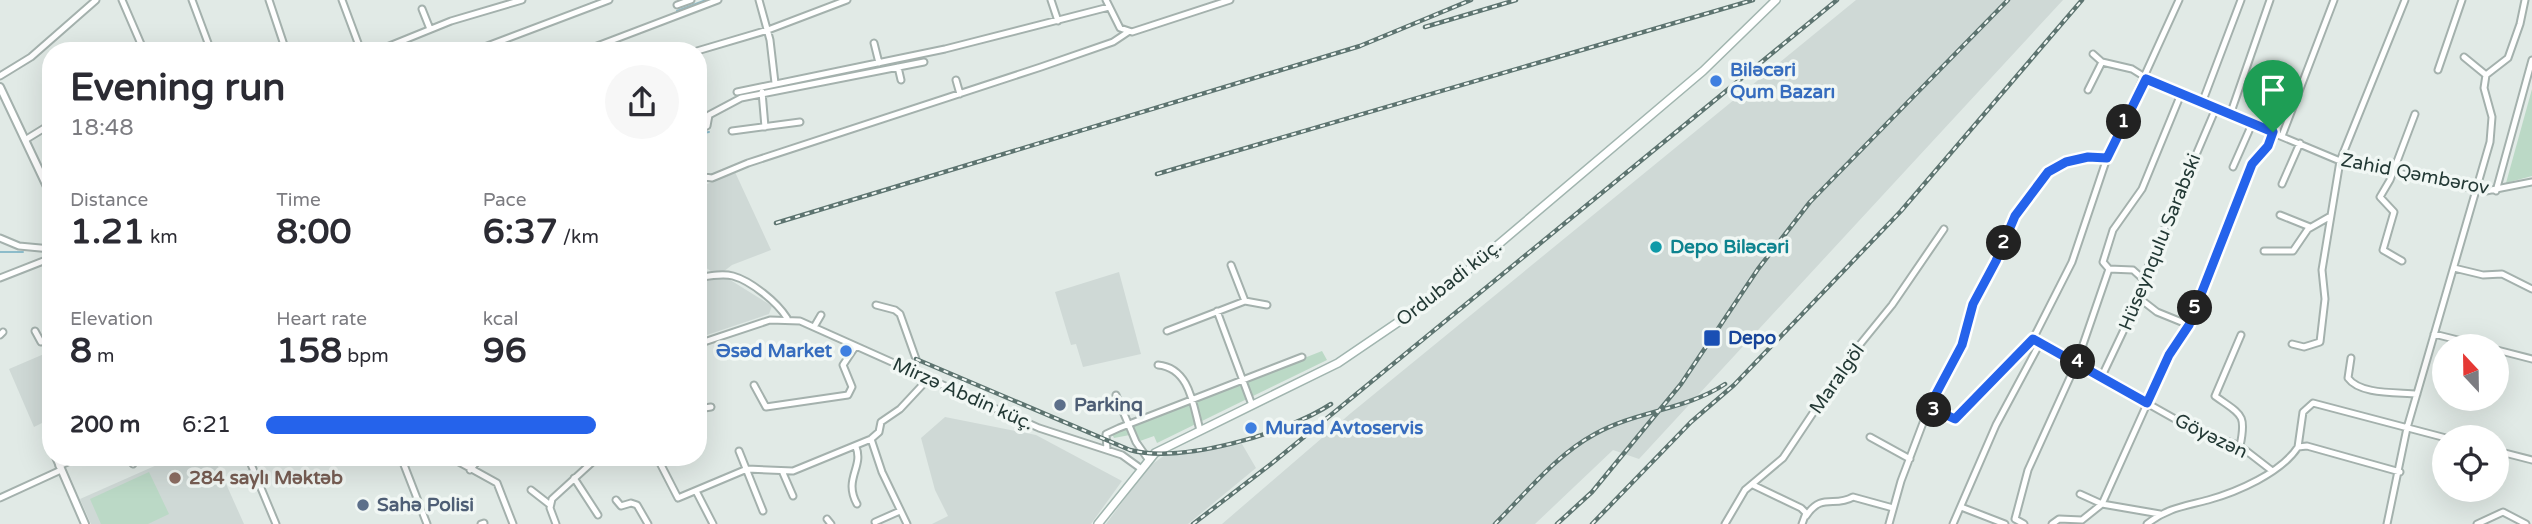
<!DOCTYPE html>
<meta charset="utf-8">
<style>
:root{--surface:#fff;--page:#f7f7f7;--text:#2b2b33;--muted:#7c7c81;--accent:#2563eb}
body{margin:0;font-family:"Varela Round",sans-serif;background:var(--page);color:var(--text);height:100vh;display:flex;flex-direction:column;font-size:26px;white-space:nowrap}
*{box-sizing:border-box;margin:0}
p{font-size:23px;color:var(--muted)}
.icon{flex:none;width:38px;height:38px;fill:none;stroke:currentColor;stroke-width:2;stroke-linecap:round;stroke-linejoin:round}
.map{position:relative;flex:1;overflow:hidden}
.panel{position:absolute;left:42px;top:42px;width:665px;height:424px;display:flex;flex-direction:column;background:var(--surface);border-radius:28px;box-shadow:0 7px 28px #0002}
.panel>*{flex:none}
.needle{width:46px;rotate:338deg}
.tools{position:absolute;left:2432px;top:334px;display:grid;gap:14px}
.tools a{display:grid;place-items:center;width:77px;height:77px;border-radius:50%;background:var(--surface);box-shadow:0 7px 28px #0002;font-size:35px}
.pin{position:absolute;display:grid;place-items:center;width:60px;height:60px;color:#fff;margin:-72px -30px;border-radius:50% 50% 50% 0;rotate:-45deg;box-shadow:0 0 7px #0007}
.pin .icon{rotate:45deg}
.km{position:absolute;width:35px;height:35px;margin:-18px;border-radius:50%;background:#222;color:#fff;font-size:19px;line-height:35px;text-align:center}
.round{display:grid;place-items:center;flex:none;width:74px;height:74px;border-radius:37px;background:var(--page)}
.summary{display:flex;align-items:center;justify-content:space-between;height:119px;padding:0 28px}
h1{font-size:38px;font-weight:800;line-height:52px}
.metrics{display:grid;grid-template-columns:repeat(3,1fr);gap:10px;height:119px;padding:7px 28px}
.metrics div{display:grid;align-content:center}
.metrics b{font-size:35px;font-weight:800}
.metrics small{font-size:19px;font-weight:400}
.metrics p{font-size:19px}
ul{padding:0 28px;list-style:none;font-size:23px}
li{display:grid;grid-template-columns:112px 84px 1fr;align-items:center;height:52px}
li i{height:18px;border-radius:9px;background:var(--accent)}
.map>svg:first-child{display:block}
</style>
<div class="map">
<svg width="2532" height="524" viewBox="0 0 2532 524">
<rect width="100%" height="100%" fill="#e1eae6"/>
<path fill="#cfd9d6" d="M1856,0h207l-424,459 -26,-9 -78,74h-313l129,-111z
M735,172l36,78 -39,15 -9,7h-11l-14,-10v-74z
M1119,272l22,82 -58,13 -7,-23 -5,1 -16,-53z
M727,278l45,28 -3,8 -71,24v-56z
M51,351v71l-3,-2 -14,7 -25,-58z
M945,417l91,18 86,46 -31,43h-159l16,-8 -13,-26 -14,-52z
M1242,444l14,24 -68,56h-82l42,-57 20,-14z
M175,457h39l30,67h-153l-11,-25z"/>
<path fill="#bbd9c6" d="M2532,89v87l-26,7z
M1322,351l5,9 -170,83 -3,-7 -14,5 -5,-7 -21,4 -2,-4z
M149,472l20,42 -21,10h-47l-11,-25z"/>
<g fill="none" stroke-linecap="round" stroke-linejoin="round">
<path stroke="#8dbcca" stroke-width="2" d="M585,6l15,-6
M677,11l29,-11
M698,105l7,-2
M698,134l11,-2
M0,252h23"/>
<g stroke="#a4b1ad" stroke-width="9">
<path id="minor" d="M122,0l22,51
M192,0l19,51
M269,0l17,51
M342,0l19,51
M759,0l11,40 5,43
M1051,0l7,21
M1106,0l14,28 12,4 98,-32
M677,5l14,-5
M422,9l8,20
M874,43l5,20
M377,51l74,-30 71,-21
M474,51l135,-51
M584,51l134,-51
M697,51l71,-21 79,-30
M2093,54l9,8 30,7 24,15 184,77 146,30 46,-9
M2464,57l22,18
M898,67l3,13
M2438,70l24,-70
M0,76l31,-19 65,-57
M956,80l4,14
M2088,90l14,-28
M737,92l208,-43 164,-42
M762,92l3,35
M2202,103l39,-103
M2230,115l40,-115
M698,130l9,-4 2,-11 32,-17 183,-36
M732,131l68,-9
M2282,136l52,-136
M25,140l26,-16
M698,167l6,10 8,1 36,-15 293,-96 72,-25 15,-10
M2233,167l19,-43
M2282,184l18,-41
M2496,191l36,-131
M2280,215l30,12
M0,238l19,8 32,3
M2264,251h29l15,-22 21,-12
M2402,261l-19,-11 11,-38 -14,-15 10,-17 25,-66
M1231,265l14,36
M2454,268l29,7 19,-1 30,15
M2109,269l-6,-7 10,-32 29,-41 39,-95
M2109,269l24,1 10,9
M0,278l51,-20
M698,278c11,-2 24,-5 35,-2 18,5 44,26 54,42
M2139,298l18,14 32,13
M876,305l19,5 5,4 16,45 -1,14
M1217,311l35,94
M814,327l7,-12
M35,331l6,11 10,-4
M1167,331l78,-30 22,4
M2434,334l48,12
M0,335l3,-3
M2033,339l158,89 49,18 31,24
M698,344l72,-24 30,1 239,107 83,27 18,13
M2292,344l12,3 16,-5 5,-43 -3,-29 18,-109 65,-161
M2497,350l35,9
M2351,358l-3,20c12,17 50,14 69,16
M1158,365c32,3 35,40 42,65
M2102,376l37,-78 4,-19 73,-171
M754,385l12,22 82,-12 4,-8 -9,-22 12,-18
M1116,395l20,47 12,17
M1929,407l26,12 78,-80 39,-77 35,-104 72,-158
M698,409l13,-2
M1870,437l40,22
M871,439l11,33 25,52
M2240,446c7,-33 1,-31 -25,-50l26,-61
M856,447c8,20 -13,32 1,57
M2298,447l5,-35 10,-9 133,35
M1107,450l-1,-16 13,-6 183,-71
M739,451l24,60
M2497,451l35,9
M129,457l4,7
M248,457l28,67
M401,457l26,67
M450,457l47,26 16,41
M642,457l20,6 21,-6
M660,463l18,35 69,-29 46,2 78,-32 8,-7 2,-10 19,-13 28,-30
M59,466l20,-9
M470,470l11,-13
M783,473l10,23
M574,478l24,37
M1753,485l48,23 5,5 -4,11
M531,490l18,14
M696,491l17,33
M2080,494l22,10 58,10
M0,498l61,-28
M616,500l5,6 10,-3 6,2 11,19
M1961,507l44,17
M1806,516c16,-24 28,-8 47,-19l40,11
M827,519l4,5
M875,522l25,-11
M481,524l3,-1
M556,524l-6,-16 2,-9 46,-42
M1725,524l20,-34 38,-32 70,-105 39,-48 52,-76
M1889,524l12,-43 28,-74 33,-62 11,-41 23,-43 19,-45 33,-44 18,-10 22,-5 19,1
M1953,524l43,-99 44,-82
M2024,524l-9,-5 13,-49 49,-108 32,-93
M2052,524l7,-5 23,1 20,-16 67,-149 20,-30 63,-161 16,-18 5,-14
M2147,524c20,-16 38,-18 61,-24 29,-8 73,-27 90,-53l9,-1 93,26
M2387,524l20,-96 83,-286 2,-25 -8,-29 2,-13 22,-17 12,-34 5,-24
M2477,524l26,-12 23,12"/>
</g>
<g stroke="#a4b1ad" stroke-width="10">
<path id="tertiary" d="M0,87l51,108
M56,457l29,67"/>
</g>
<g stroke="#a1b5af" stroke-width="10">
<path id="secondary" d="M1098,524l57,-71 183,-90 103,-70 262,-222 73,-71"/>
</g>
<use href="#minor" stroke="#fff" stroke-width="5"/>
<use href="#tertiary" stroke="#fff" stroke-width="6"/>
<use href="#secondary" stroke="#fff" stroke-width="7"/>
<g stroke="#5d7470" stroke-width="4.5">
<path id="rail" d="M1425,27l91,-27
M1157,174l596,-174
M776,223l584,-177 111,-46
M916,359l214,91c52,14 157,-17 201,-46
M1193,524l78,-60 566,-464
M1495,524c31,-31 61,-69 100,-90 41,-23 91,-24 130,-50
M1557,524l35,-32 89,-108 77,-115 52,-67 198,-202
M1592,524l99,-102 43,-37 167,-174 181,-211"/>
</g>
<use href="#rail" stroke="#f1f7f4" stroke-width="2" stroke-dasharray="5" stroke-linecap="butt"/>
</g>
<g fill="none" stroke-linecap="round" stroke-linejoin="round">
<g stroke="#fff" stroke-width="14">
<path id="route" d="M2146,79l127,53 -5,14 -16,18 -63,161 -20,30 -22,48 -114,-64 -78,80 -26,-12 33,-62 11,-41 23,-43 19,-45 33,-44 18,-10 22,-5 19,1z"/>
</g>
<use href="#route" stroke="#2563eb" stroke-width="9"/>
</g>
<g fill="#3f7fe0" stroke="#f1f7f4" stroke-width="2.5">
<circle cx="1716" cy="81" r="7"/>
<circle cx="846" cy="351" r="7"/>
<circle cx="1251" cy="428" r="7"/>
</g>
<circle fill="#0f9aa8" stroke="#f1f7f4" stroke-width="2.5" cx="1656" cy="247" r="7"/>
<rect fill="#1a4fb4" stroke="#f1f7f4" stroke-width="2.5" x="1703" y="329" width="18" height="18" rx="3.5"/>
<g fill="#5c6f8a" stroke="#f1f7f4" stroke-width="2.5">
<circle cx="1060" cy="405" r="7"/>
<circle cx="363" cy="505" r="7"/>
</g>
<circle fill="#8d6e63" stroke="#f1f7f4" stroke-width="2.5" cx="175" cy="478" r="7"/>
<g text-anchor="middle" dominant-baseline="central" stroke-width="7" stroke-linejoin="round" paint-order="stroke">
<g font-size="19" font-weight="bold" fill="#366cbe" stroke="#f1f7f4" text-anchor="start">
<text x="1730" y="70">Biləcəri<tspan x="1730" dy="22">Qum Bazarı</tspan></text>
<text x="832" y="351" text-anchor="end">Əsəd Market</text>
<text x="1265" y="428">Murad Avtoservis</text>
</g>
<g font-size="19" fill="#233935" stroke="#f1f7f4">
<text transform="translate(2415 174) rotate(11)">Zahid Qəmbərov</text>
<text transform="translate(2160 242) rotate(-68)">Hüseynqulu Sarabski</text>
<text transform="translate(1449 283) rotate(-38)">Ordubadi küç.</text>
<text transform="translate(1837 379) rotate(-55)">Maralgöl</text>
<text transform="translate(963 394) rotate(24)">Mirzə Abdin küç.</text>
<text transform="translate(2211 436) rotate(26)">Göyəzən</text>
</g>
<g font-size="19" font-weight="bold" fill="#0d838f" stroke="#f1f7f4" text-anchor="start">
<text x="1670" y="247">Depo Biləcəri</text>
</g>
<g font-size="19" font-weight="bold" fill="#164399" stroke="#f1f7f4" text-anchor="start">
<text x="1728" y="338">Depo</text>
</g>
<g font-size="19" font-weight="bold" fill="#4e5e75" stroke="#f1f7f4" text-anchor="start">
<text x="1074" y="405">Parkinq</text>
<text x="377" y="505">Sahə Polisi</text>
</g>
<g font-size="19" font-weight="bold" fill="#785e54" stroke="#f1f7f4" text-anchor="start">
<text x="189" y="478">284 saylı Məktəb</text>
</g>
</g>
</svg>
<div class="tools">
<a><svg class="needle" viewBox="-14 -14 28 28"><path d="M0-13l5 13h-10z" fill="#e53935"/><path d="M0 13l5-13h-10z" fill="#7c7c81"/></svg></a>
<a><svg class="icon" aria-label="locate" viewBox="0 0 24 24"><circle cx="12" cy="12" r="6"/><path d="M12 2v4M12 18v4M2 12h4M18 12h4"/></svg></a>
</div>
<div class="pin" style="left:2273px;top:132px;background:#1e9e55"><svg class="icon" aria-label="arrive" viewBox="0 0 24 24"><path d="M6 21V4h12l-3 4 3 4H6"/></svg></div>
<b class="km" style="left:2124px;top:122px">1</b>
<b class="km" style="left:2004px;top:243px">2</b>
<b class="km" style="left:1934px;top:410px">3</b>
<b class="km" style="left:2078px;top:362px">4</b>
<b class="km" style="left:2195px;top:308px">5</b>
<section class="panel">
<div class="summary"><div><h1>Evening run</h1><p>18:48</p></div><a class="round"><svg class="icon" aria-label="share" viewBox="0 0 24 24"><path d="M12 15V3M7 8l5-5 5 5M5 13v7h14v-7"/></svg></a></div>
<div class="metrics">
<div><p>Distance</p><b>1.21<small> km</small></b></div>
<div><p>Time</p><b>8:00</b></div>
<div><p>Pace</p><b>6:37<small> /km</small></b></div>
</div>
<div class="metrics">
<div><p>Elevation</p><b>8<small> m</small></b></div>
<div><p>Heart rate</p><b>158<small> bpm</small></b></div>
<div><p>kcal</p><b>96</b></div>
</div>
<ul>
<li><b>200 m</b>6:21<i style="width:80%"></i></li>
</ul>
</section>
</div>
